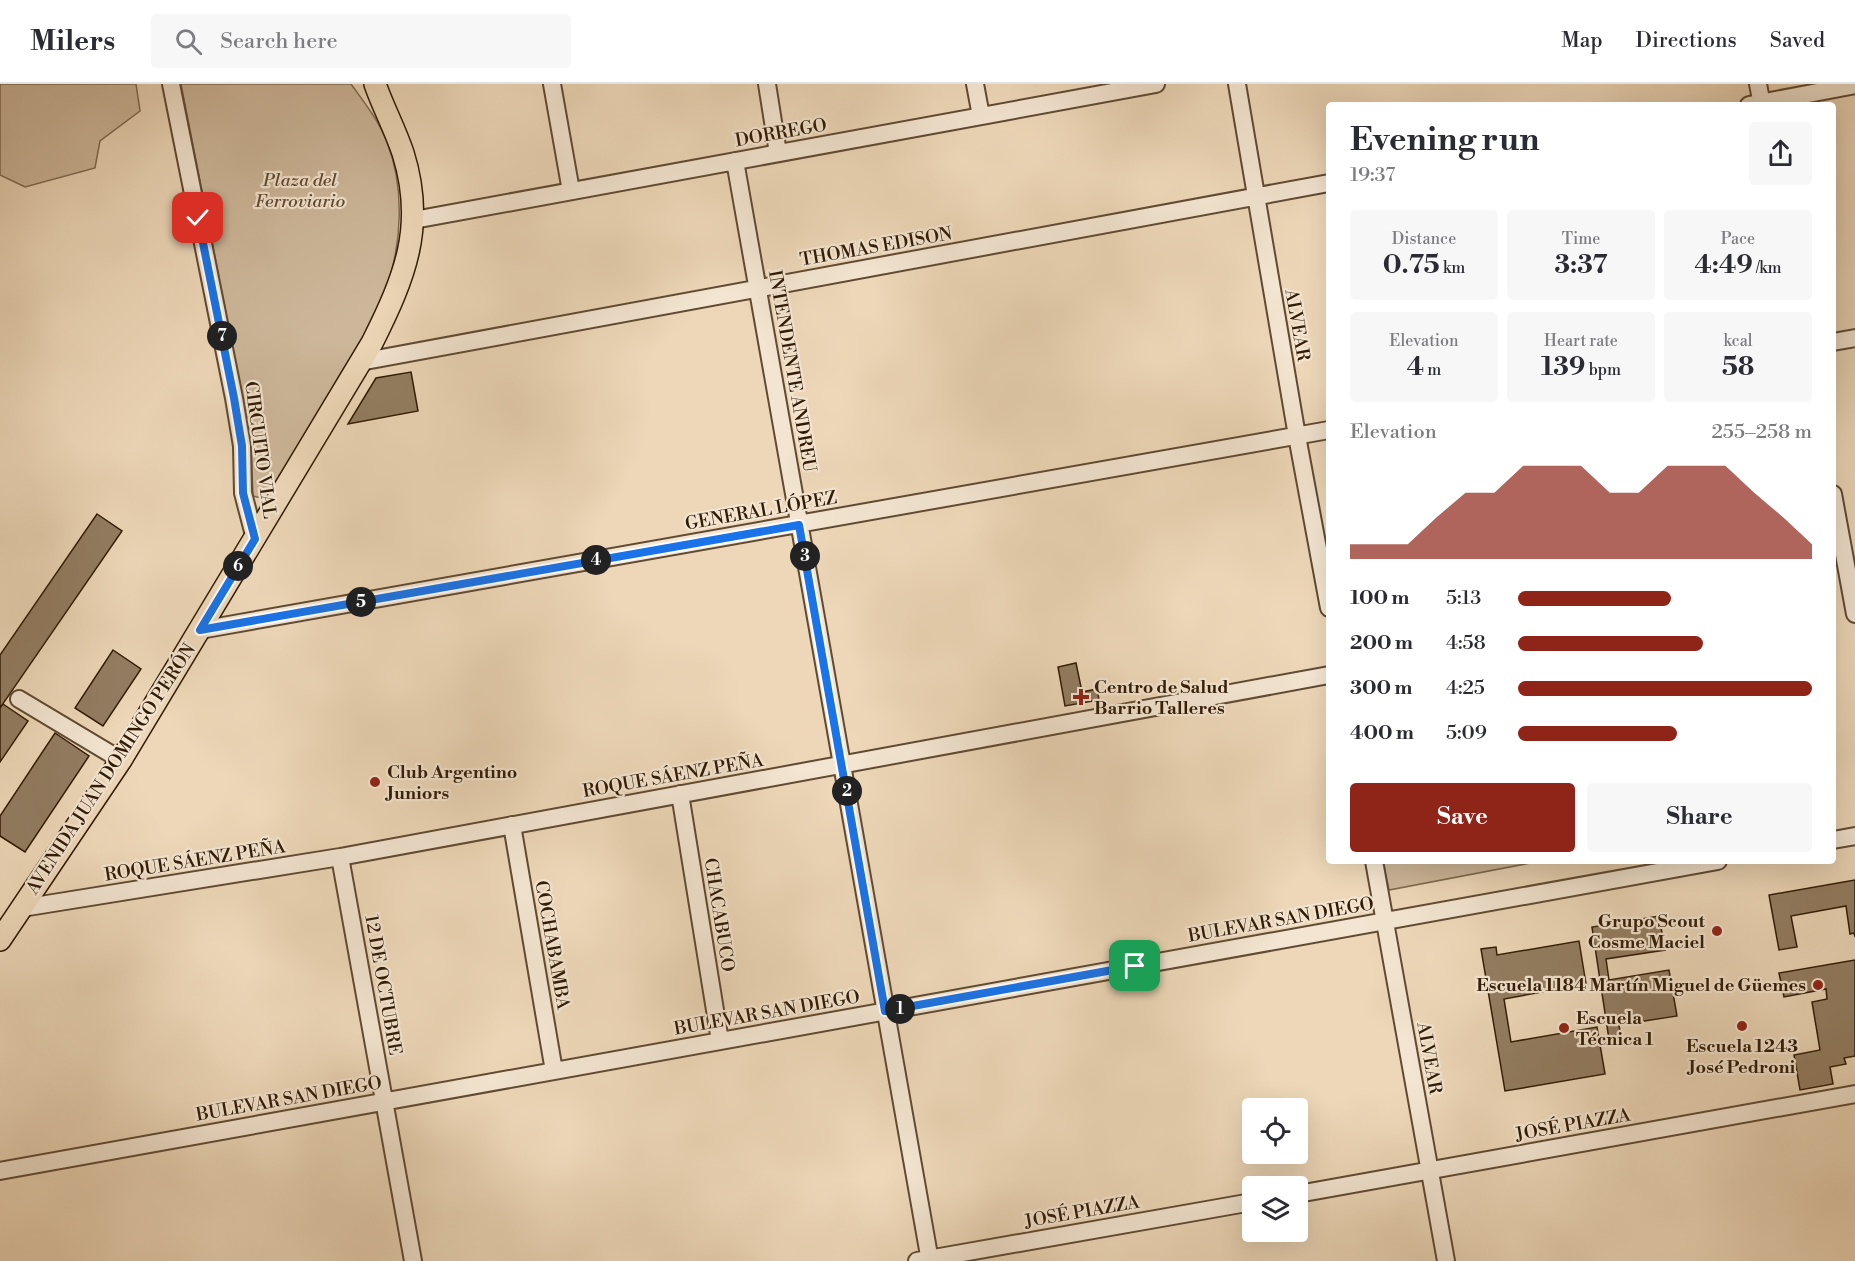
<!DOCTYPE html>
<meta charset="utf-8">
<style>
:root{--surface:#fff;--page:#f7f7f7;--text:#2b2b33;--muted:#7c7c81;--line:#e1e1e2;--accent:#8f2418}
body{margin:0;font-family:"Libre Bodoni",serif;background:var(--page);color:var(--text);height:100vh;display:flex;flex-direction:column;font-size:22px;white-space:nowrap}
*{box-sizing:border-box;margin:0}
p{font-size:20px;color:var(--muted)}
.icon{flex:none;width:33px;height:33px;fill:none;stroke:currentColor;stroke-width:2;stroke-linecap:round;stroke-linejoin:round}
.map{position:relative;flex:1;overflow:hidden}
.drawer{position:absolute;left:1326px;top:18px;width:510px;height:762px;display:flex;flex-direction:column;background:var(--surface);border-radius:6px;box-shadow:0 6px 24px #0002}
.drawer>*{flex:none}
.fabs{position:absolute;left:1242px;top:1014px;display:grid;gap:12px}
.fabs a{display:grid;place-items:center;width:66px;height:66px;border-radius:6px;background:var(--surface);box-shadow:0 6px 24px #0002;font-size:30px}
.pin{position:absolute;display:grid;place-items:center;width:51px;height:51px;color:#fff;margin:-26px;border-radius:12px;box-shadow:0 3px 9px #0006}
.km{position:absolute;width:30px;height:30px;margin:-15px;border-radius:50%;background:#222;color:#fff;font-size:16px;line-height:30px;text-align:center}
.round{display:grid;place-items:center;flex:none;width:63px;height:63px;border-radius:6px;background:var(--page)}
.headline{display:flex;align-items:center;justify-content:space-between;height:102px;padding:0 24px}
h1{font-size:33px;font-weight:800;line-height:45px}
.metrics{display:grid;grid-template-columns:repeat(3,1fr);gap:9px;height:102px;padding:6px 24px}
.metrics div{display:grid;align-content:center;border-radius:6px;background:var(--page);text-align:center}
.metrics b{font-size:26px;font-weight:800}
.metrics small{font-size:16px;font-weight:400}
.metrics p{font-size:16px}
.chart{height:168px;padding:12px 24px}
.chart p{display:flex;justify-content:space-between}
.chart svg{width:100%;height:108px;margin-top:6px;fill:var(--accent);opacity:.7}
.cta{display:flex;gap:12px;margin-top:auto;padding:12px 24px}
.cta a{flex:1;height:69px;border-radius:6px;background:var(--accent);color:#fff;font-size:24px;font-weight:800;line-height:69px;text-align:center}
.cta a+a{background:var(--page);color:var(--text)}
ul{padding:0 24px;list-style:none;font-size:20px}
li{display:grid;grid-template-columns:96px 72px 1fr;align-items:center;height:45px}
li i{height:15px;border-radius:8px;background:var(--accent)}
header{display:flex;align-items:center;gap:36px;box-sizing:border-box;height:84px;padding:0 30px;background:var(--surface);border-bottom:2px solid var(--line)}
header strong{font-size:28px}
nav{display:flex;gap:33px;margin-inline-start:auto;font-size:21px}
.search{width:420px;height:54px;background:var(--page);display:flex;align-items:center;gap:15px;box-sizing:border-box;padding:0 21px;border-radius:6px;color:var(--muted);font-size:22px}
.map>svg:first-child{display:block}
</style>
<header>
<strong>Milers</strong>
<div class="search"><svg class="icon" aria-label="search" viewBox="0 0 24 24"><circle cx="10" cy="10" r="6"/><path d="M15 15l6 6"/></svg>Search here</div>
<nav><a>Map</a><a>Directions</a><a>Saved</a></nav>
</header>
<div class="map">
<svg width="1855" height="1177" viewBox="0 0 1855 1177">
<rect width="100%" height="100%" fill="#edd7b8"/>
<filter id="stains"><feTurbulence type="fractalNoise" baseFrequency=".00333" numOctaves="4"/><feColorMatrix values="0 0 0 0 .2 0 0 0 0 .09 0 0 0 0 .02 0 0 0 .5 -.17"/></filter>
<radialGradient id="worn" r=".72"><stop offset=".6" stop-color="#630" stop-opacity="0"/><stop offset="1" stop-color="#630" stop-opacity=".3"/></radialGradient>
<path fill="#cdb79a" stroke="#7f6950" stroke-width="1.5" d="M0,0h136l4,27 -40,30 -5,27 -70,19 -25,-12z
M181,0h170c13,18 28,37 36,58 18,47 15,101 -1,148 -8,27 -28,56 -43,80 -25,42 -50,84 -75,126l-7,2 -8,-2 -2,-51 -8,-45z
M1383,777h158l-152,29z"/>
<path fill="#937d62" stroke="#311b05" stroke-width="1.5" d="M411,288l7,39 -70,13 28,-46z
M97,430l25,17 -122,177v-53z
M113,566l28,19 -38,57 -28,-18z
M1076,579l6,29 15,-3 2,11 -34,6 -7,-39z
M3,620l25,17 -28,41v-54z
M55,649l34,23 -64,96 -25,-16v-20z
M1855,796v57l-1,-4 -4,1 -4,-28 -55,10 6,31 -18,3 -10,-55z
M1659,832l6,34 -59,9 3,21 60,-10 8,46 -58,9 3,19 -12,2 -18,-119z
M1579,857l7,43 -82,15 7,43 86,-15 8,47 -100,17 -24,-142 15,-2 1,8z
M1855,876v96l-11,2 2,6 -16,3 3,17 -33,6 -6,-35 26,-5 -8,-48 15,-3 -1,-10 -42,8 -5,-24z"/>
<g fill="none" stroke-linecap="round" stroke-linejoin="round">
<g stroke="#604a32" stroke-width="20">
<path id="minor" d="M171,0l63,314 8,48 1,47 12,46
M552,0l19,107
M767,0l11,69
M975,0l6,32
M1237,0l60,352 32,172
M1758,0l4,21
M1749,21l106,-20
M735,77l195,1100
M414,136l742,-136
M1833,258l22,-4
M360,278l969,-179
M1833,410l22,120
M200,546l1129,-200
M19,615l102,61
M680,710l40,247
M512,741l42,246
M1833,756l22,-4
M340,773l73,404
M1374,777l72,400
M22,824l318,-51 989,-182
M0,1087l1718,-310
M1298,1110l557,-100
M917,1177l335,-59"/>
</g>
<g stroke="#311b05" stroke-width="24">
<path id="major" d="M0,856l121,-180 251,-417c33,-66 54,-117 31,-190 -8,-24 -20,-46 -28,-69"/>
</g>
<use href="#minor" stroke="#f3e5d1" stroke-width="16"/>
<use href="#major" stroke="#edd7b8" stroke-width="21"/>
</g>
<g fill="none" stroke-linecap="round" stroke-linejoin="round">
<g stroke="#fff" stroke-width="12">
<path id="route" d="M198,134l36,180 8,48 1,47 12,46 -55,91 599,-105 86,486 250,-45"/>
</g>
<use href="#route" stroke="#1a73e8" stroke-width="8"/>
</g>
<g fill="#8f2418" stroke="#f3e5d1" stroke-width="2">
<path d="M1078 604h6v6h6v6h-6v6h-6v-6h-6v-6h6z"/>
<circle cx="375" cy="698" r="6"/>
<circle cx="1717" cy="847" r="6"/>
<circle cx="1818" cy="901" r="6"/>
<circle cx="1742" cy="942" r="6"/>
<circle cx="1564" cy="944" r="6"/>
</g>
<g text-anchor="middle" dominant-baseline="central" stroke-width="4.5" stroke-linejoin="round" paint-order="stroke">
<g font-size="18" fill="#311b05" stroke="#f3e5d1">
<text transform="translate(781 49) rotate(-10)">DORREGO</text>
<text transform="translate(876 163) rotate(-10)">THOMAS EDISON</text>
<text transform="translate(1297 241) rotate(80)">ALVEAR</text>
<text transform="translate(792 287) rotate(80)">INTENDENTE ANDREU</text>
<text transform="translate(260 366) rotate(82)">CIRCUITO VIAL</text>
<text transform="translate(761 427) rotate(-10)">GENERAL LÓPEZ</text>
<text transform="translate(111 685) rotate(-57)">AVENIDA JUAN DOMINGO PERÓN</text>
<text transform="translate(673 692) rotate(-10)">ROQUE SÁENZ PEÑA</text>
<text transform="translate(195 777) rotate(-9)">ROQUE SÁENZ PEÑA</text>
<text transform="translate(719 831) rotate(81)">CHACABUCO</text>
<text transform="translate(1281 836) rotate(-10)">BULEVAR SAN DIEGO</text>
<text transform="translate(552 861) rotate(80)">COCHABAMBA</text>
<text transform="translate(383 901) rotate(80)">12 DE OCTUBRE</text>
<text transform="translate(767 929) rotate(-10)">BULEVAR SAN DIEGO</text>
<text transform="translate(1429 974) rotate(80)">ALVEAR</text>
<text transform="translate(289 1015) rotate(-10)">BULEVAR SAN DIEGO</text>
<text transform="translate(1573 1041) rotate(-10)">JOSÉ PIAZZA</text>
<text transform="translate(1082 1128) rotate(-10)">JOSÉ PIAZZA</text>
</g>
<g font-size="18" font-style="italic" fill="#604a32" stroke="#f3e5d1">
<text x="300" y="96">Plaza del<tspan x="300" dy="21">Ferroviario</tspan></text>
</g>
<g font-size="18" font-weight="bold" fill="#311b05" stroke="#f3e5d1" text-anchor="start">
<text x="1094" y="603">Centro de Salud<tspan x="1094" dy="21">Barrio Talleres</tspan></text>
<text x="387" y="688">Club Argentino<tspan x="387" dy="21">Juniors</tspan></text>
<text x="1705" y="837" text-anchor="end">Grupo Scout<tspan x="1705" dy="21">Cosme Maciel</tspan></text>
<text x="1806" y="901" text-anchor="end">Escuela 1184 Martín Miguel de Güemes</text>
<text x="1576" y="934">Escuela<tspan x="1576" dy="21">Técnica 1</tspan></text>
<text x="1742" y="962" text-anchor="middle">Escuela 1243<tspan x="1742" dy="21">José Pedroni</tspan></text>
</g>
</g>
<rect width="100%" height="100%" filter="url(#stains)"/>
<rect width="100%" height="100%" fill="url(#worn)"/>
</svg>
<div class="fabs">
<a><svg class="icon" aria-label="locate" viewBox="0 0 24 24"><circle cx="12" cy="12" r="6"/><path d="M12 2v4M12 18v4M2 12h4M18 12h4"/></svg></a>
<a><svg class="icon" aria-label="layers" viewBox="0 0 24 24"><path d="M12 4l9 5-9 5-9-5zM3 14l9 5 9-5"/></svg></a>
</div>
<div class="pin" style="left:1135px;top:882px;background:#1e9e55"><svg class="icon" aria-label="arrive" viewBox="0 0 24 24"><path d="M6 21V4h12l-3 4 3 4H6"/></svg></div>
<div class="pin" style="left:198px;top:134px;background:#d93025"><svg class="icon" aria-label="check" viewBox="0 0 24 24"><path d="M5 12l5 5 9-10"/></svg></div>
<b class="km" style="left:900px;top:925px">1</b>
<b class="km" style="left:847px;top:707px">2</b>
<b class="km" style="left:805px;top:472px">3</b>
<b class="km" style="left:596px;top:476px">4</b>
<b class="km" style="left:361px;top:518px">5</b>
<b class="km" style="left:238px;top:482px">6</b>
<b class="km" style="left:222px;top:252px">7</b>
<section class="drawer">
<div class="headline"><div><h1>Evening run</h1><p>19:37</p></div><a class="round"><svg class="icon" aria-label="share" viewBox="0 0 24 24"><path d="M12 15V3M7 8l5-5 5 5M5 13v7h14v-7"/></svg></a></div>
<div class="metrics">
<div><p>Distance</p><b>0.75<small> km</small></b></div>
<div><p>Time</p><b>3:37</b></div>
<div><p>Pace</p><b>4:49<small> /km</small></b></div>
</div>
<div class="metrics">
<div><p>Elevation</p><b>4<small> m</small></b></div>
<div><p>Heart rate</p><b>139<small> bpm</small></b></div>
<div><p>kcal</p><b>58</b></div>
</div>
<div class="chart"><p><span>Elevation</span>255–258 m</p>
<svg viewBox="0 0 160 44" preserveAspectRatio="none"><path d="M0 44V38L10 38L20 38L30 27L40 17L50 17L60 6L70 6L80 6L90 17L100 17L110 6L120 6L130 6L140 17L150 27L160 38V44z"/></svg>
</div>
<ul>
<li><b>100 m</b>5:13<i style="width:52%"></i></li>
<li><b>200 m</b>4:58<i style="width:63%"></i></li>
<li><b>300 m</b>4:25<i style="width:100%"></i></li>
<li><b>400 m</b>5:09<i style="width:54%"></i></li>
</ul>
<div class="cta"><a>Save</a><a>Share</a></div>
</section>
</div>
